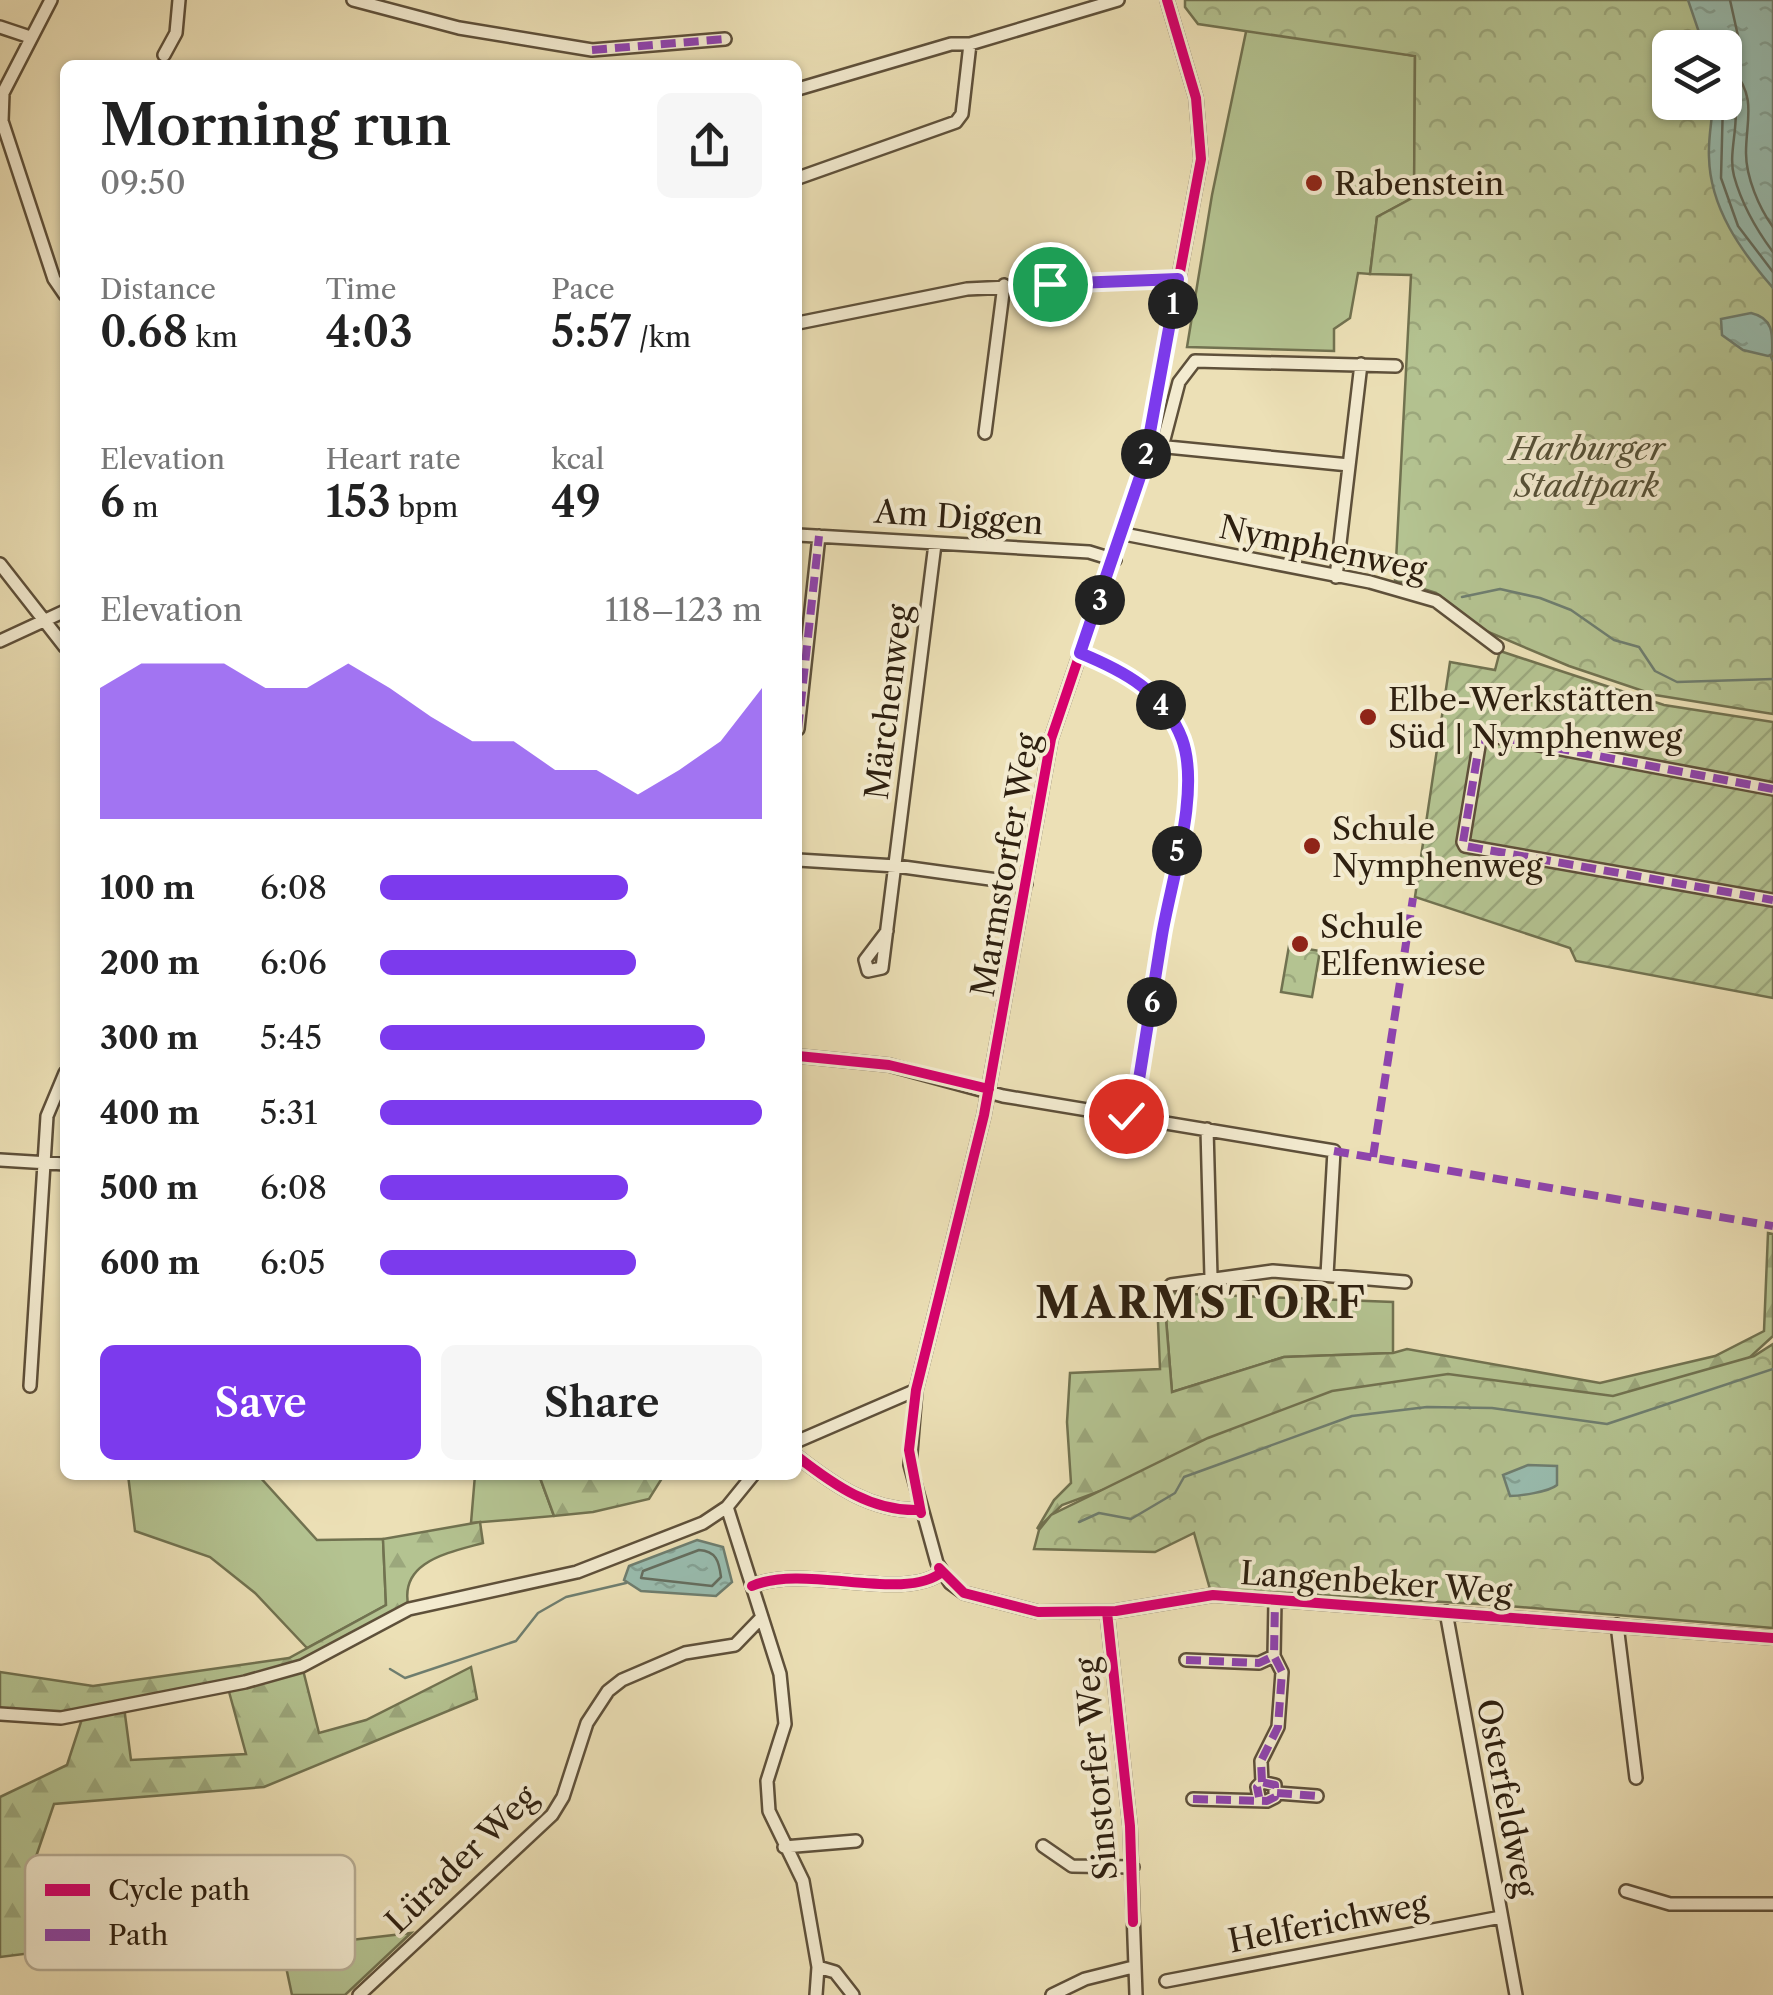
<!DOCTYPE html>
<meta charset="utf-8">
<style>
:root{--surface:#fff;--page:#f6f6f6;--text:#222;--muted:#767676;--accent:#7c3aed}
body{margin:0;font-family:"Libre Caslon Text",serif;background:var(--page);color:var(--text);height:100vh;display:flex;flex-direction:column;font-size:38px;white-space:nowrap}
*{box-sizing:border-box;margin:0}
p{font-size:32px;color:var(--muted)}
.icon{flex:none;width:55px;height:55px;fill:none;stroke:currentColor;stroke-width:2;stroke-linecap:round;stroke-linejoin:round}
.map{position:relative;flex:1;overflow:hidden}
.panel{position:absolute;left:60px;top:60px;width:742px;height:1420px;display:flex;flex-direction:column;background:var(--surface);border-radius:15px;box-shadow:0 2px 8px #0004}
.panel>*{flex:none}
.tools{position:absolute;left:1652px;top:30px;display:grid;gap:20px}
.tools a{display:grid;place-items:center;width:90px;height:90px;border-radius:15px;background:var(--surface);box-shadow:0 2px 8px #0004;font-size:50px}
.pin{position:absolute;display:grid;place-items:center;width:85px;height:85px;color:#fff;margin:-42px;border:5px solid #fff;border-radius:50%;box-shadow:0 2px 10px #0007}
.km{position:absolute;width:50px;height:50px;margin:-25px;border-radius:50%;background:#222;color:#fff;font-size:28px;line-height:50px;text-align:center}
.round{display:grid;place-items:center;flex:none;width:105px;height:105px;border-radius:15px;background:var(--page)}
.head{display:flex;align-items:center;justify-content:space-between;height:170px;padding:0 40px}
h1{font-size:55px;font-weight:600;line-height:75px}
.metrics{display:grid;grid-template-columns:repeat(3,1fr);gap:15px;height:170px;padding:10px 40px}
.metrics div{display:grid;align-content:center}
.metrics b{font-size:42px;font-weight:600}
.metrics small{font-size:28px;font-weight:400}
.metrics p{font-size:28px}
.chart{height:280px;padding:20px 40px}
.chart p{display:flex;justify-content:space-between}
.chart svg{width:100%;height:180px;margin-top:10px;fill:var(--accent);opacity:.7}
.primary-button{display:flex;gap:20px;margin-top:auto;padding:20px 40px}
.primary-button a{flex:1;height:115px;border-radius:15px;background:var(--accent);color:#fff;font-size:40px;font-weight:600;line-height:115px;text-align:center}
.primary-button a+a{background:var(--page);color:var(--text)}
ul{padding:0 40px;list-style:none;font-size:32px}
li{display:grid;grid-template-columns:160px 120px 1fr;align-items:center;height:75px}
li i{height:25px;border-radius:12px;background:var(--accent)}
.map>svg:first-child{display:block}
</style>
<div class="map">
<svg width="1773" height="1995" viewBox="0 0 1773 1995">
<defs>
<pattern id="forest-firs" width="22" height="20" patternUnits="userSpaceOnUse" patternTransform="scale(2.5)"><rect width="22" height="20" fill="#b4c391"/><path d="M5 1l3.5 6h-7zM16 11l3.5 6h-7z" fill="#9ba77c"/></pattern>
<pattern id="park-crowns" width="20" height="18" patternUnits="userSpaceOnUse" patternTransform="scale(2.5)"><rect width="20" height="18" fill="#b4c391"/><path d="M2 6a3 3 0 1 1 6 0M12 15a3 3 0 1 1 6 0" fill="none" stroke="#9ba77c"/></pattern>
<pattern id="garden-furrows" width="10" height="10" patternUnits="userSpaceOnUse" patternTransform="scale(2.5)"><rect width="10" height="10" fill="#b4c391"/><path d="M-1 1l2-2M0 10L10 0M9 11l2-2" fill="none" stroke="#9ba77c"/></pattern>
<pattern id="water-ripples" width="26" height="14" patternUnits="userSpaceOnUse" patternTransform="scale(2.5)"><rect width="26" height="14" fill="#99bdb0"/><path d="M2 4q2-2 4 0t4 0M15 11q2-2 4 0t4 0" fill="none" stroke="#84a296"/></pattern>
</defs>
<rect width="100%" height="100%" fill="#ece0b6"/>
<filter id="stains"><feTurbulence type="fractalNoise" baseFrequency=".002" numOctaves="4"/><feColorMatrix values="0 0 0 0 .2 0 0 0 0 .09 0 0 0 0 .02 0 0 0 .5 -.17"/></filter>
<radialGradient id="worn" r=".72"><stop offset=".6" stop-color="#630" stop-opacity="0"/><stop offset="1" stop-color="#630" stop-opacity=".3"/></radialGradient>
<path fill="#b4c391" stroke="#717250" stroke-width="2.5" d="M1247,27l168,29 -1,141 -37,20 -7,57 -12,-1 -8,45 -16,11v22l-147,-4 25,-152z
M1164,1293l229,9v51l-109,4 -112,35z
M128,1475h130l59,65 66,-1 3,66 -79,43 -52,-55 -45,-36 -75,-26z
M475,1475h64l15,41 -83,7z
M411,1933l-66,62h-53l-10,-47z"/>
<path fill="url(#forest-firs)" stroke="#717250" stroke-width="2.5" fill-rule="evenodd" d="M1768,1233l5,1v102l-25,23 -158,47 -390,48 -138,51 -25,24 17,-29 17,-17 -4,-61 3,-49 90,-4 -3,-71 7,-3 8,97 112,-35 109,-4 14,-4 193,34 115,-27 49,-25z
M539,1475h125l-15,24 -56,13 -39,4z
M480,1522l3,21c-36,10 -86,19 -74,66l-107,57 17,67 47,-13 105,-53 6,32 -213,88 -210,17 -27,79 5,70 -32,4v-160l67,-32 14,-43v-7l-81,-1v-42l93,14 196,-28 97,-53 -3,-66zM228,1688l18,66 -115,6 -7,-53z"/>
<path fill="url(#park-crowns)" stroke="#717250" stroke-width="2.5" fill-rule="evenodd" d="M1185,0h588v714l-118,-19 -86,-29 -83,-35 -50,-38 -41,-13 16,-305 -41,-1 7,-57 37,-20 1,-141 -217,-32 -13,-17zM1670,48h55v54h-55z
M1289,946l31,5 -8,46 -31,-5z
M1773,1344v284l-277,-23 -286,-16 -16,-56 -39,19 -121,-3 5,-19 12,-15 157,-77 124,-47 116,-17 165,22 141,-40z"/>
<path fill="url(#garden-furrows)" stroke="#717250" stroke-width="2.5" d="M1500,651l164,54 109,17v276l-197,-37 -6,-13 -155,-51 35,-235 45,8z"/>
<path fill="url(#water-ripples)" stroke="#6e7e70" stroke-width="2.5" d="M1688,0h85v288c-32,-37 -63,-80 -64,-131 -1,-18 3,-36 4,-54l12,-1v-54l-21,-1z
M1751,313c22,5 22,20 21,41l-4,2 -25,-6 -21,-15 -1,-16z
M1528,1465l29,1v19c-8,7 -38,11 -47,11l-7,-21z
M697,1540l26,7 9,35 -16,14 -75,-5 -17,-11 5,-14z"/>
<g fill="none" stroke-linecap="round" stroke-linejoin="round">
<path stroke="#646e60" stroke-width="2.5" d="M1730,0l10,45 -7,25c24,28 13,50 13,83 0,24 13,55 27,74
M1725,85c23,22 1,62 9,91 8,29 21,52 39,76
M1723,102l-2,76 17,48 35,46
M699,1550c17,1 20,11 22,27l-9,9 -71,-8 2,-7z"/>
<path stroke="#6e7e70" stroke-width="2.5" d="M1770,355l3,6
M1462,597l38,-8 40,9 31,12 43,30 25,7 16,24 22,11 96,-3
M1079,1522l20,-9 32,6 44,-26 9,-16 168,-61 75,-9 65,1 115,16 166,-55
M390,1669l15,9 111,-37 22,-28 28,-16 60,-14"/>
<g stroke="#5e503a" stroke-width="16">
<path id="minor" d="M51,0l-48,93 -1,28 52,158 11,16
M353,0l106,28 133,22 133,-11
M1167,0l29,98 5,61 -57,306 -93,274 -67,376 -68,275 -6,75 27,98 13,20 14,10 74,19 78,-1 97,-16 560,43
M0,27l30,10
M164,55l12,-22 3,-33
M798,89l153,-45h19
M798,178l158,-56 6,-8 8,-70 148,-44
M798,323l169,-34 211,-10
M985,433l19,-148
M1157,446l192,19
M1162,447l17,-65 16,-21 201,5
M1124,534l246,48 66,19 61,46
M798,535l291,17 26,8
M0,564l65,83
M1336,577l25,-213
M0,641l65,-30
M1080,653c44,18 84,39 102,86 19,51 -10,136 -19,189 -10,63 -19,126 -30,189
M798,729l21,-193
M1773,789l-292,-55 -18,108 2,4 308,54
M798,860l98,6 130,18
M887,931l-22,29 3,11 14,-3 53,-424
M798,1056l91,9 114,31 331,55 -7,124
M1207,1129l4,148
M0,1160l65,4
M1171,1285l102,-14 132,11
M30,1386l17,-270 18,-43
M798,1441l118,-51
M798,1457c36,28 74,55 122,53
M727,1507l53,167 5,50 -18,57 2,30 34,70 15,86 -2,28
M752,1586c52,-23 152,17 190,-14
M1107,1612l23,214 6,169
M1446,1612l70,383
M1617,1625l19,153
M1186,1660l73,3 15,-7
M0,1714l61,4 184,-36 57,-16 107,-57 168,-37 126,-49 24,-16 26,-32
M1262,1782l-1,-21 17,-34 4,-55 -8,-16 1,-56
M1277,1793l40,3
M1193,1799l74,2 8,-4v-12l-13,-3 -5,5 2,10
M1043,1846l29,20 61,1
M784,1847l72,-6
M1626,1891l44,13h103
M818,1967l17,5 18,23
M1166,1981l335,-64
M359,1995l193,-180 11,-18 24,-74 21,-32 14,-11 63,-27 50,-8 27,-28
M1052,1995l33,-16 48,-12"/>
</g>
<use href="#minor" stroke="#f3ebd0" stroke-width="11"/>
<path stroke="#8e44ad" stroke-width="8" stroke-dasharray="15 8" stroke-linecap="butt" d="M592,50l133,-11
M798,729l21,-193
M1773,789l-292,-55 -18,108 2,4 308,54
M1334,1151l439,75
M1373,1157l40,-259
M1186,1660l73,3 15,-7
M1262,1782l-1,-21 17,-34 4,-55 -8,-16 1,-56
M1277,1793l40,3
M1193,1799l74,2 8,-4v-12l-13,-3 -5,5 2,10"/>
<g stroke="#f3ebd0" stroke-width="16">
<path id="cycleway" d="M798,1056l91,9 100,24
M798,1457c36,28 74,55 122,53
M921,1513l-12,-63 7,-60 68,-275 67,-376 93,-274 57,-306 -5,-61 -29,-98
M939,1568l25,25 74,19 78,-1 97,-16 560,43
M752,1586c52,-23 152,17 190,-14
M1107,1612l23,214 3,96"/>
</g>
<use href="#cycleway" stroke="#d6006c" stroke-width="10"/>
</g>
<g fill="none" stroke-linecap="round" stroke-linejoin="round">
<g stroke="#fff" stroke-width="20">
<path id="route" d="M1050,284l128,-5 -34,186 -64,188c44,18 84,39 102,86 19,52 -11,142 -20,196 -10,61 -19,121 -29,182l-7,-1"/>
</g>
<use href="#route" stroke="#7c3aed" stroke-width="12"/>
</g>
<g fill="#8f2418" stroke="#f3ebd0" stroke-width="4">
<circle cx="1314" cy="183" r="10"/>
<circle cx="1368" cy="717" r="10"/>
<circle cx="1312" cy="846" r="10"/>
<circle cx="1300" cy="944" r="10"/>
</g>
<g text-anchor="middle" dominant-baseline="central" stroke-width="8" stroke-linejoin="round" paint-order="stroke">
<g font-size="32" fill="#2e2010" stroke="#f3ebd0" text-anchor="start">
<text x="1334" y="183">Rabenstein</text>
<text x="1388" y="699">Elbe-Werkstätten<tspan x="1388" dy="37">Süd | Nymphenweg</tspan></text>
<text x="1332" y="828">Schule<tspan x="1332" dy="37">Nymphenweg</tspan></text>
<text x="1320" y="926">Schule<tspan x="1320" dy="37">Elfenwiese</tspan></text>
</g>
<g font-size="32" font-style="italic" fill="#565137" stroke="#f3ebd0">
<text x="1587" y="448">Harburger<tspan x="1587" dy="37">Stadtpark</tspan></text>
</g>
<g font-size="32" fill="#2e2010" stroke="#f3ebd0">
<text transform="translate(959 517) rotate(4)">Am Diggen</text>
<text transform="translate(1323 548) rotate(12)">Nymphenweg</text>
<text transform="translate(888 702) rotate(-83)">Märchenweg</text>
<text transform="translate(1005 865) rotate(-80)">Marmstorfer Weg</text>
<text transform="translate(1376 1582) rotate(4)">Langenbeker Weg</text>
<text transform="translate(1096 1769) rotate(-95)">Sinstorfer Weg</text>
<text transform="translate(1507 1798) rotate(79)">Osterfeldweg</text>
<text transform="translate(461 1859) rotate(-44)">Lürader Weg</text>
<text transform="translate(1328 1922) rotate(-11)">Helferichweg</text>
</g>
<g font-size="42" font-weight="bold" letter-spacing="2.5" fill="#2e2010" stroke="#f3ebd0">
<text x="1201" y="1303">MARMSTORF</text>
</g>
</g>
<rect x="25" y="1855" width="330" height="115" rx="15" fill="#f3ebd0" stroke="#b8ae96" stroke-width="2.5"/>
<rect x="45" y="1884" width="45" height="12" fill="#d6006c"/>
<rect x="45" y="1929" width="45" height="12" fill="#8e44ad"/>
<g font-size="28" fill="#2e2010">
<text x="108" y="1900">Cycle path</text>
<text x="108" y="1945">Path</text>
</g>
<rect width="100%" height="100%" filter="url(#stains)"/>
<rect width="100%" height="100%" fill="url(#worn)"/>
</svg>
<div class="tools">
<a><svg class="icon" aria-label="layers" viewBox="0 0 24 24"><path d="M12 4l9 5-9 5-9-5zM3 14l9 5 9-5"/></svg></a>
</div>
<div class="pin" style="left:1050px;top:284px;background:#1e9e55"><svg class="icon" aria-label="arrive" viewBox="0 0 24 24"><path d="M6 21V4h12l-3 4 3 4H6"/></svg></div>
<div class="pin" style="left:1126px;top:1116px;background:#d93025"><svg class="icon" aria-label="check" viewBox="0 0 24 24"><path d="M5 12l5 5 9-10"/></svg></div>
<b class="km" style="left:1173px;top:304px">1</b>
<b class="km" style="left:1146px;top:454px">2</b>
<b class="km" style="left:1100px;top:600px">3</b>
<b class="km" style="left:1161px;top:705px">4</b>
<b class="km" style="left:1177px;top:851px">5</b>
<b class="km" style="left:1152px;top:1002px">6</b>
<section class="panel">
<div class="head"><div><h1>Morning run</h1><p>09:50</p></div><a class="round"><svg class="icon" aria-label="share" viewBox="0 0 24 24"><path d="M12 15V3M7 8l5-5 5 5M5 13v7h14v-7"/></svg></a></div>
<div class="metrics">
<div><p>Distance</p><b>0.68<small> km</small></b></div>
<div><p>Time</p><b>4:03</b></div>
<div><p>Pace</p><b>5:57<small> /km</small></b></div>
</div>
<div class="metrics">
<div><p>Elevation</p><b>6<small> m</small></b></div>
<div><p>Heart rate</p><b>153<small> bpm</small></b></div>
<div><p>kcal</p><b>49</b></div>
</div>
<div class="chart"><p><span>Elevation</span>118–123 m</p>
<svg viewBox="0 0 160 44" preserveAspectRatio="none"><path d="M0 44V12L10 6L20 6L30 6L40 12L50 12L60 6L70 12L80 19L90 25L100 25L110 32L120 32L130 38L140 32L150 25L160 12V44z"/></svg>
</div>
<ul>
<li><b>100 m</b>6:08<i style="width:65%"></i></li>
<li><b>200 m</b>6:06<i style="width:67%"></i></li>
<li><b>300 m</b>5:45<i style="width:85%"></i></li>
<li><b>400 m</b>5:31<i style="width:100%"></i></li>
<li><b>500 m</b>6:08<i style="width:65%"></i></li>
<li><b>600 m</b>6:05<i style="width:67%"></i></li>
</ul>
<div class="primary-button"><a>Save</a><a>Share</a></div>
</section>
</div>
